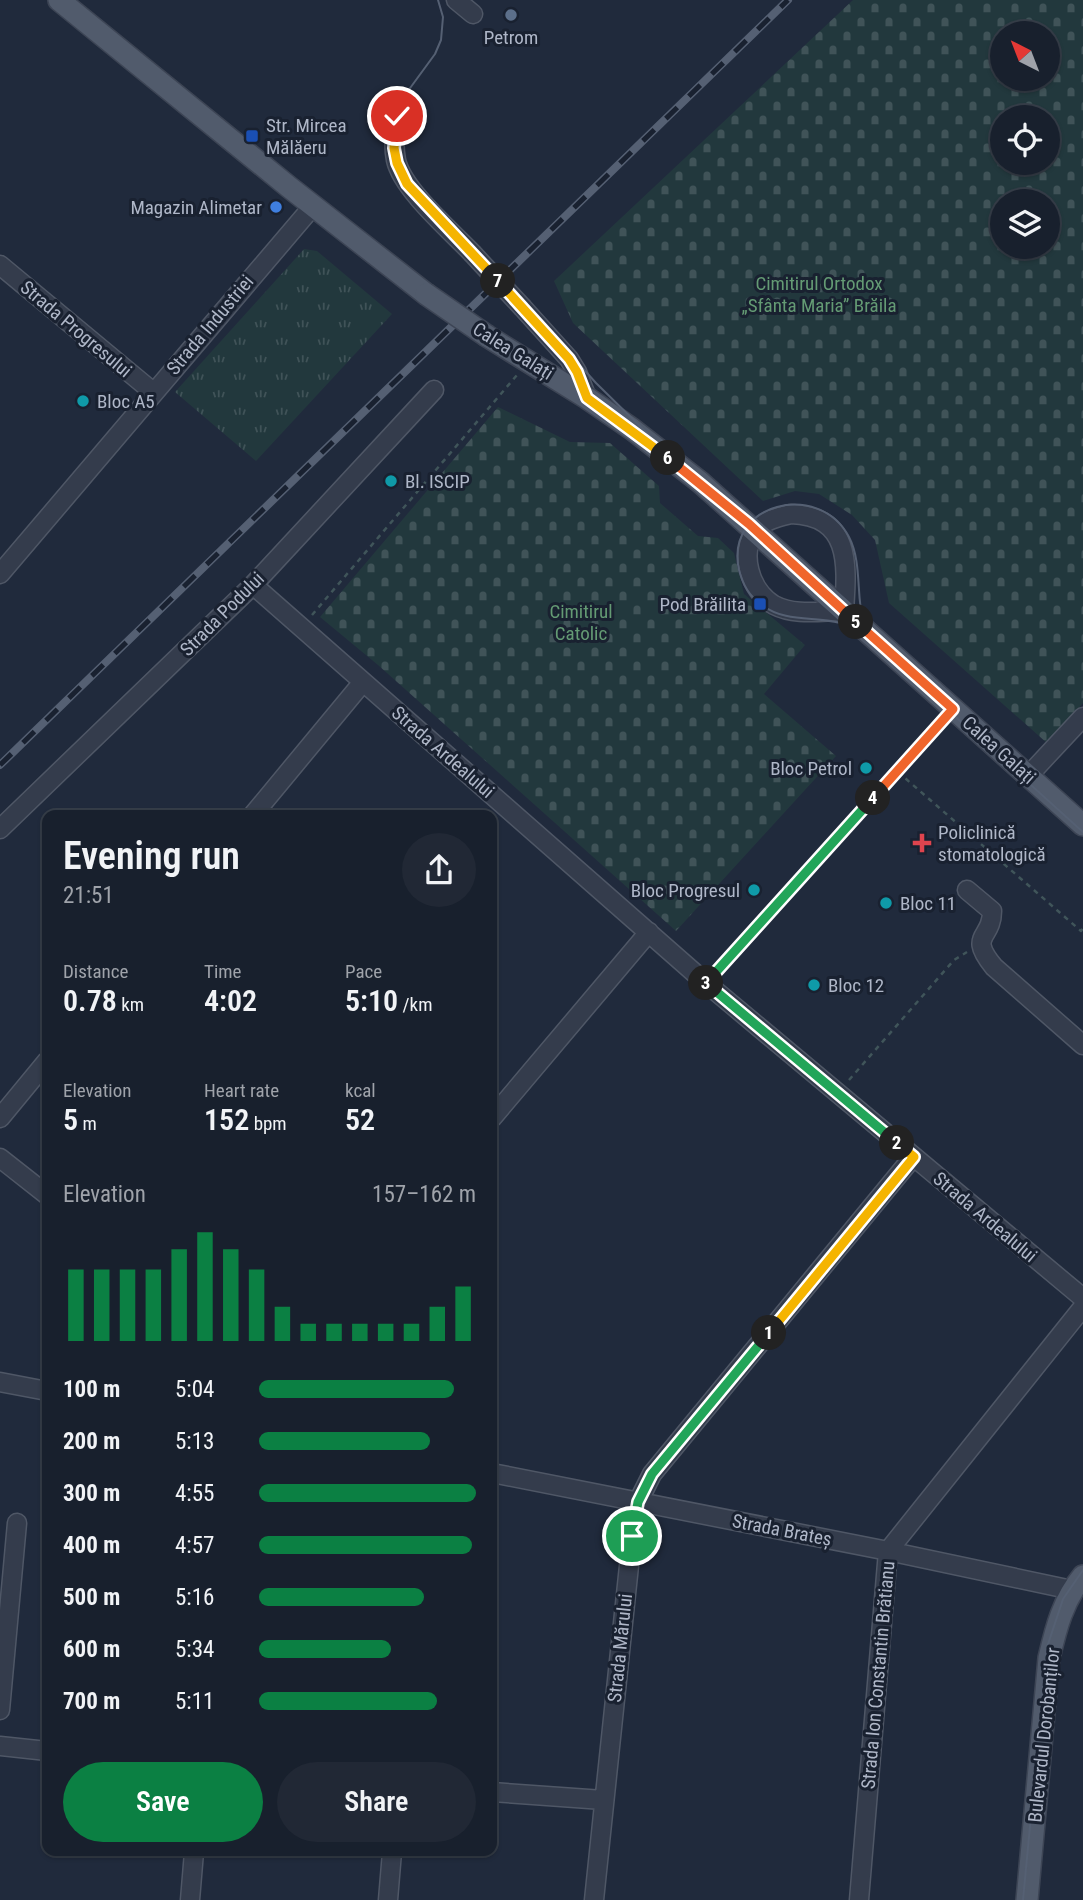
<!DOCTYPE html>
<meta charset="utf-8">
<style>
:root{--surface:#18202d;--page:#212835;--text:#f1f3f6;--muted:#9fa3aa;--line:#363e49;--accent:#0b8043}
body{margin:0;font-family:"Roboto Condensed",sans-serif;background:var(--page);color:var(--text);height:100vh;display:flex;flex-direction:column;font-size:26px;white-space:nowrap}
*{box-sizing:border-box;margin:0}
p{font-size:23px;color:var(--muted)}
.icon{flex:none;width:38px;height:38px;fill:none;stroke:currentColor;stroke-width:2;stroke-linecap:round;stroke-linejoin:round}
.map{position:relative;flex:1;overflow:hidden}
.drawer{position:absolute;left:42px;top:810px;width:455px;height:1046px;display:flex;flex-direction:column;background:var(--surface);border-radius:14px;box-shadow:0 2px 5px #0004,0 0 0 2px var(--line)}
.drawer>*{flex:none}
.needle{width:46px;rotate:318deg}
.fabs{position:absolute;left:990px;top:21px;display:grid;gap:14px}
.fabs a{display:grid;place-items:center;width:70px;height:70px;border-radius:50%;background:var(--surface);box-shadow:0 2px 5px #0004,0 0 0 2px var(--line);font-size:35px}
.pin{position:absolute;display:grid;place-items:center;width:60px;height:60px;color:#fff;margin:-30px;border:4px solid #fff;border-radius:50%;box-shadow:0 2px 7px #0007}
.km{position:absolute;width:35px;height:35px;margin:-18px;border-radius:50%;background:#222;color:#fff;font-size:19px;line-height:35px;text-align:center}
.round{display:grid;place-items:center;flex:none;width:74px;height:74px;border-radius:37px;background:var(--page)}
.overview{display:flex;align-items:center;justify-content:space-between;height:119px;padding:0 21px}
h1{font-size:38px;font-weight:600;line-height:52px}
.figures{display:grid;grid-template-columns:repeat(3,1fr);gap:10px;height:119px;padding:7px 21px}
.figures div{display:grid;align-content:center}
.figures b{font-size:30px;font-weight:600}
.figures small{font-size:19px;font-weight:400}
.figures p{font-size:19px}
.chart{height:196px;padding:14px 21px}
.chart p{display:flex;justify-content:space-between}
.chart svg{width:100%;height:126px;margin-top:7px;stroke:var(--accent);stroke-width:6}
.primary-button{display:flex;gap:14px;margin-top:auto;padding:14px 21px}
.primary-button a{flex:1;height:80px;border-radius:42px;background:var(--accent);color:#fff;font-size:28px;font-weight:600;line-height:80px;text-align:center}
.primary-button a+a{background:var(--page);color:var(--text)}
ul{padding:0 21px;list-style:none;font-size:23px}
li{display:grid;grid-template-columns:112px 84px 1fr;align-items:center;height:52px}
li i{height:18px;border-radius:9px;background:var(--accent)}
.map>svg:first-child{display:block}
</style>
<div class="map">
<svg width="1083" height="1900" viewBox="0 0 1083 1900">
<defs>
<pattern id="cemetery-stones" width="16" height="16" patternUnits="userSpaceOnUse" patternTransform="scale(1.75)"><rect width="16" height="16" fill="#22383d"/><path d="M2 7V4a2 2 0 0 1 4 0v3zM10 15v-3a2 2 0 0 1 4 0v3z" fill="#405358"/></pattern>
<pattern id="park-tufts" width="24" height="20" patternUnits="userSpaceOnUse" patternTransform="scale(1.75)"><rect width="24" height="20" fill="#22383d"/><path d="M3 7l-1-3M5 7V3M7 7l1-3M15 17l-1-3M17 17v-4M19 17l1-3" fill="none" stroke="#405358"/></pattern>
</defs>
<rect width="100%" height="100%" fill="#202a3c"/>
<path fill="url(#cemetery-stones)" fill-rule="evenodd" d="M853,0h230v703l-35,41 -159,-141 -14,-63 -23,-25 -33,-21 -24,-3 -32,10 -190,-178 -19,-42zM1003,33h45v46h-45zM1003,117h45v46h-45zM1003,201h45v46h-45z
M498,407l72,35 40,1 49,43 1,17 38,33 20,2 16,15 10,41 61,51 -41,49 72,62 -160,175 -298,-266 -58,-48z"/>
<path fill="url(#park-tufts)" d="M304,249l13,2 75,63 -136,147 -81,-69z"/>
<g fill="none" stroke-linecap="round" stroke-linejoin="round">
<g stroke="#4f5766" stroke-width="21">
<path id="minor" d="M456,0l17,14
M397,116c-2,15 -4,29 -1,44 6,29 55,71 76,93
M0,265l153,127
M523,308l46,51 8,13 10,26
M791,514c61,2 56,52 53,97 -23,0 -49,5 -70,-6 -24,-14 -36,-53 -17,-76 8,-9 22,-12 34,-15z
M0,574l313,-368
M253,585l453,398 377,315
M1028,776l55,-59
M252,816l111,-134
M0,829l253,-244 181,-195
M967,890l25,21c0,29 -25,23 2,56l89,78
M0,1118l47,-57
M492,1118l157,-186
M0,1158l47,37
M0,1382l47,9
M492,1473l396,78 184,39
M0,1710l17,-187
M0,1746l47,5
M492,1792l111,8
M190,1900l4,-48
M388,1900l4,-48
M594,1900l38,-363 6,-35 14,-28 261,-317
M859,1900l29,-349 195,-244"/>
</g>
<g stroke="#3d4555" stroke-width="24">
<path id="major" d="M59,0l230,187 137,107
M487,336l100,62 45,31 68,53 383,343
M1027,1900l22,-242c7,-30 14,-58 34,-82"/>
</g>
<path stroke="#40555a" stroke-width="2.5" stroke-dasharray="5 5" stroke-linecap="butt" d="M312,615l205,-240
M898,772l183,159 2,-3
M718,970l223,-248
M849,1080l105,-120 13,-8"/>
<use href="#minor" stroke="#343c4c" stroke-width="18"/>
<use href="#major" stroke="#515b6c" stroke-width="21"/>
<path stroke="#556073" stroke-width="2" d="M438,0l5,17 -2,23 -6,14 -30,41 -9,15 -4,17 1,31 13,27 109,108 81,90 115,113 372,336
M741,510l60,54
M850,626c-29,-12 -62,-1 -88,-21 -13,-9 -19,-20 -23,-35 -15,-67 80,-90 110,-33 13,25 7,57 14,84
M1023,1900l24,-253 16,-48 20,-29"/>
<g stroke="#556073" stroke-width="8">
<path id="rail" d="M0,765l788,-765"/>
</g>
<use href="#rail" stroke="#192130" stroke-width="5" stroke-dasharray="16" stroke-linecap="butt"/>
<g stroke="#4f5766" stroke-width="21" stroke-linecap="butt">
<path id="minor-bridge" d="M472,253l51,55"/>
</g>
<g stroke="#3d4555" stroke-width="24" stroke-linecap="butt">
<path id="major-bridge" d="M426,294l61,42"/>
</g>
<use href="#minor-bridge" stroke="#343c4c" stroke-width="18"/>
<use href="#major-bridge" stroke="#515b6c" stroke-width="21"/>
</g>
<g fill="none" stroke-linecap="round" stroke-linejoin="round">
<g stroke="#fff" stroke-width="14">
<path id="split-1" d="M632,1536l6,-34 14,-28 117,-141"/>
</g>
<g stroke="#fff" stroke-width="14">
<path id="split-2" d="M769,1333l145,-176 -17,-14"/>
</g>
<g stroke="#fff" stroke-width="14">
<path id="split-3" d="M706,983l191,160"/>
</g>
<g stroke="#fff" stroke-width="14">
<path id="split-4" d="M706,983l167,-185"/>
</g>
<g stroke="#fff" stroke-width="14">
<path id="split-5" d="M856,622l97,87 -80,89"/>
</g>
<g stroke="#fff" stroke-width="14">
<path id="split-6" d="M668,458l81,66 107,98"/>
</g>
<g stroke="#fff" stroke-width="14">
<path id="split-7" d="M498,281l71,78 8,13 10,26 81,60"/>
</g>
<g stroke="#fff" stroke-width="14">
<path id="split-8" d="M397,116l-3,32 3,15 10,21 91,97"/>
</g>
<use href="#split-1" stroke="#22a559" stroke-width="9"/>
<use href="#split-2" stroke="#f5b400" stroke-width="9"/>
<use href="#split-3" stroke="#22a559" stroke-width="9"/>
<use href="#split-4" stroke="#22a559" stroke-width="9"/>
<use href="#split-5" stroke="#f0652b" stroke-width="9"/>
<use href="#split-6" stroke="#f0652b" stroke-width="9"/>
<use href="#split-7" stroke="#f5b400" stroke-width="9"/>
<use href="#split-8" stroke="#f5b400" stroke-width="9"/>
</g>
<circle fill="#5c6f8a" stroke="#192130" stroke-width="2.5" cx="511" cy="15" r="7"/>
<g fill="#1a4fb4" stroke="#192130" stroke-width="2.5">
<rect x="245" y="129" width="14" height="14" rx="3.5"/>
<rect x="753" y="597" width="14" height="14" rx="3.5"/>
</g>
<circle fill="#3f7fe0" stroke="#192130" stroke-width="2.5" cx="276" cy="207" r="7"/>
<g fill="#0f9aa8" stroke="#192130" stroke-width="2.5">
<circle cx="83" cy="401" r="7"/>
<circle cx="391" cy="481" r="7"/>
<circle cx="866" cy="768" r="7"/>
<circle cx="754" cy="890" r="7"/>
<circle cx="886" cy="903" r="7"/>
<circle cx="814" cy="985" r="7"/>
</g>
<path fill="#e0444e" stroke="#192130" stroke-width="2.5" d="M918.5 832.5h7v7h7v7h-7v7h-7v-7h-7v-7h7z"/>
<g text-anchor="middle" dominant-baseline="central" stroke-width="6" stroke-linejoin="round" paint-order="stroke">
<g font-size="19" fill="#afb7c8" stroke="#192130" text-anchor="start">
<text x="511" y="37" text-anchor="middle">Petrom</text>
<text x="266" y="125">Str. Mircea<tspan x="266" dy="22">Mălăeru</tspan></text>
<text x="262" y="207" text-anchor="end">Magazin Alimetar</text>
<text x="97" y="401">Bloc A5</text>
<text x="405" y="481">Bl. ISCIP</text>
<text x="746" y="604" text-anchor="end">Pod Brăilita</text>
<text x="852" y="768" text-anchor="end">Bloc Petrol</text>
<text x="938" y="832">Policlinică<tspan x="938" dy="22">stomatologică</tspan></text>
<text x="740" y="890" text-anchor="end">Bloc Progresul</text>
<text x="900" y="903">Bloc 11</text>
<text x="828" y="985">Bloc 12</text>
</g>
<g font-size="19" fill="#649b74" stroke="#192130">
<text x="819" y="283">Cimitirul Ortodox<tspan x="819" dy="22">„Sfânta Maria” Brăila</tspan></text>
<text x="581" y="611">Cimitirul<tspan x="581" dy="22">Catolic</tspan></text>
</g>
<g font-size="19" fill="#afb7c8" stroke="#192130">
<text transform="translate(210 325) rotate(-50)">Strada Industriei</text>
<text transform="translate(76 329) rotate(40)">Strada Progresului</text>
<text transform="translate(513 351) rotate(32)">Calea Galați</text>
<text transform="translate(222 614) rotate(-45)">Strada Podului</text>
<text transform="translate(999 750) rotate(42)">Calea Galați</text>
<text transform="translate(443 752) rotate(41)">Strada Ardealului</text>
<text transform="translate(985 1217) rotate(40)">Strada Ardealului</text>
<text transform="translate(782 1530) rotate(11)">Strada Brateș</text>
<text transform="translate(620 1648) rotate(-84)">Strada Mărului</text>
<text transform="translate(878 1675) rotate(-85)">Strada Ion Constantin Brătianu</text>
<text transform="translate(1044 1735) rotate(-84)">Bulevardul Dorobanților</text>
</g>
</g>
</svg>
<div class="fabs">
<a><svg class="needle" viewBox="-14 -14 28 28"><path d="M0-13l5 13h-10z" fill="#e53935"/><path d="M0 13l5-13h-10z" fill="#9fa3aa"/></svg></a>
<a><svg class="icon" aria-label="locate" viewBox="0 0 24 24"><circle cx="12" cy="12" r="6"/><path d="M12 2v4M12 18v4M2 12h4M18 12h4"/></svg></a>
<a><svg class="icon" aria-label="layers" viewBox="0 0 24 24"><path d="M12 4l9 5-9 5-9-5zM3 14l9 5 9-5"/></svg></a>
</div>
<div class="pin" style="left:632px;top:1536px;background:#1e9e55"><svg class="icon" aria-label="arrive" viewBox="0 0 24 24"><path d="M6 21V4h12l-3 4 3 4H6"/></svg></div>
<div class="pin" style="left:397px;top:116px;background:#d93025"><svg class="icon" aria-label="check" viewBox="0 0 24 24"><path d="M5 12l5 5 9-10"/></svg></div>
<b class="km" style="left:769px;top:1333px">1</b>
<b class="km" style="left:897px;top:1143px">2</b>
<b class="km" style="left:706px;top:983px">3</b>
<b class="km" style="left:873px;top:798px">4</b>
<b class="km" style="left:856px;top:622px">5</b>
<b class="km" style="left:668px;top:458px">6</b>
<b class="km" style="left:498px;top:281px">7</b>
<section class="drawer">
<div class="overview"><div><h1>Evening run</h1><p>21:51</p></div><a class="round"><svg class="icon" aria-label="share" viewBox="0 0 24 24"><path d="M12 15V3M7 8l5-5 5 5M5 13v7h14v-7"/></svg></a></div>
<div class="figures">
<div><p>Distance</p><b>0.78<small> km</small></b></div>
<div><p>Time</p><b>4:02</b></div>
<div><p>Pace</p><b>5:10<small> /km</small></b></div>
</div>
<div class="figures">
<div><p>Elevation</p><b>5<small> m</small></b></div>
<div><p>Heart rate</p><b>152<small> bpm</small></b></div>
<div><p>kcal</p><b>52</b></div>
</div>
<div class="chart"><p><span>Elevation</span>157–162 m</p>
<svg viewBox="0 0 160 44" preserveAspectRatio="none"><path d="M5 44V19M15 44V19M25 44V19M35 44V19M45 44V12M55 44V6M65 44V12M75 44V19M85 44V32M95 44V38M105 44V38M115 44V38M125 44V38M135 44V38M145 44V32M155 44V25"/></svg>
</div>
<ul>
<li><b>100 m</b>5:04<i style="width:90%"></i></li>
<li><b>200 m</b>5:13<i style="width:79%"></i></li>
<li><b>300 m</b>4:55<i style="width:100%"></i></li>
<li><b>400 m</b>4:57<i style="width:98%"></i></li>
<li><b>500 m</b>5:16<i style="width:76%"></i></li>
<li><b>600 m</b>5:34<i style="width:61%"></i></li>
<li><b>700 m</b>5:11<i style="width:82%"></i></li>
</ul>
<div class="primary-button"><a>Save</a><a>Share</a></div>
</section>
</div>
